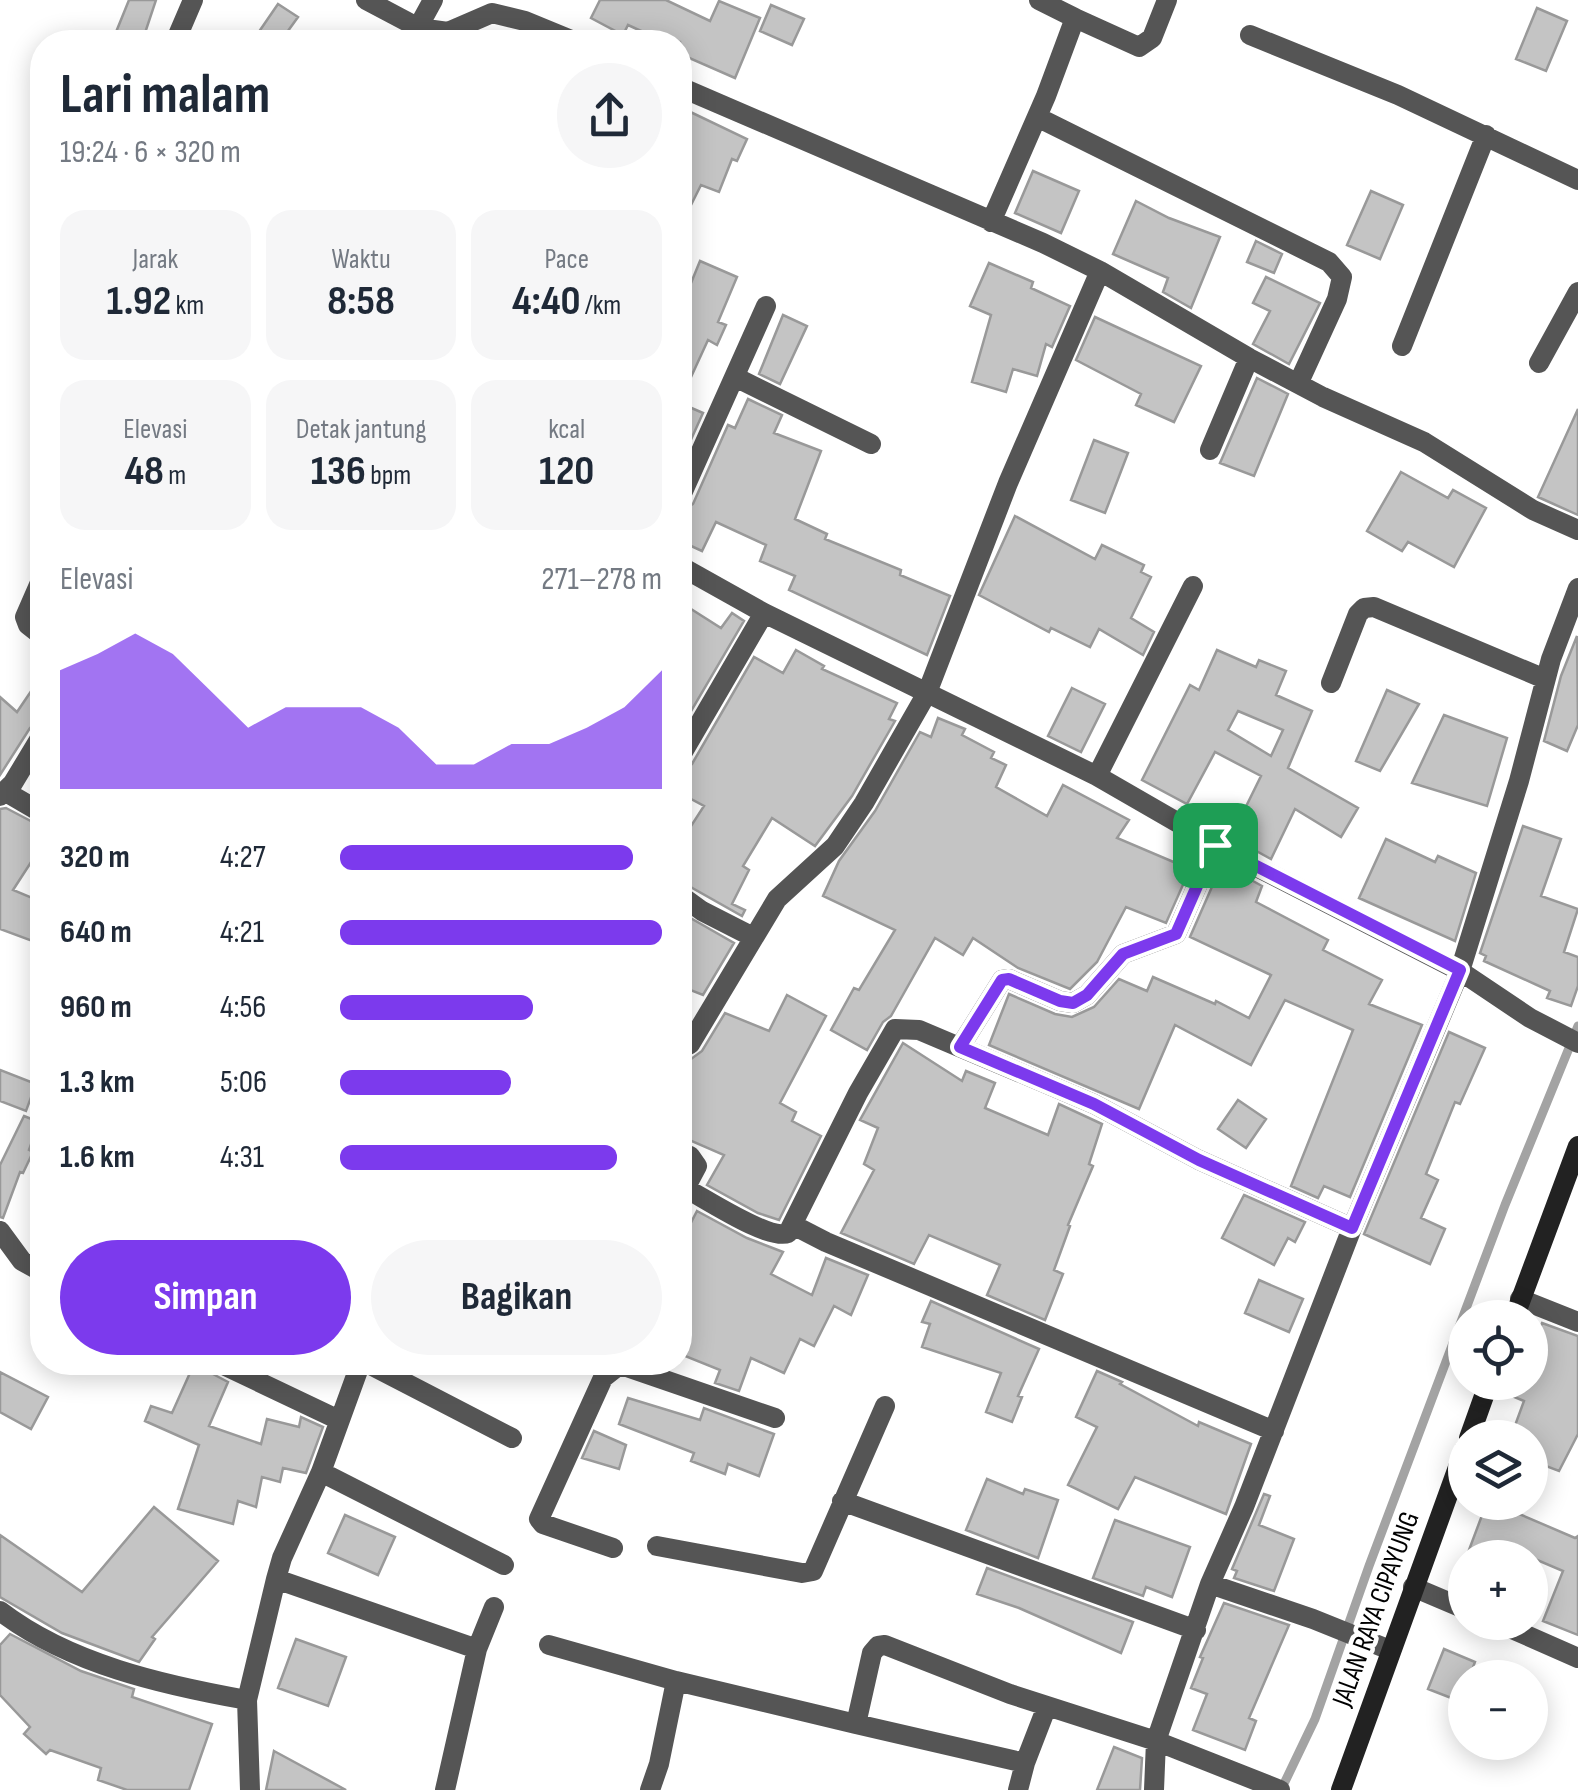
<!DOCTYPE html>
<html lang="id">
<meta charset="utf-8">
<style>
:root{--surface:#fff;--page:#f6f6f7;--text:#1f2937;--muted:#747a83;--accent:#7c3aed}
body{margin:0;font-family:"Sofia Sans Condensed",sans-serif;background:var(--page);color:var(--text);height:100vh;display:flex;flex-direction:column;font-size:38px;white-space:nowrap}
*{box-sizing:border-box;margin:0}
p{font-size:32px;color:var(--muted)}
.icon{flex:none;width:55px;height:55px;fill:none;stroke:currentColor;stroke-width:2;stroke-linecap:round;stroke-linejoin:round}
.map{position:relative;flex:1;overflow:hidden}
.drawer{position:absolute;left:30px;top:30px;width:662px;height:1345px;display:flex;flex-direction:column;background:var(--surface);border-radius:40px;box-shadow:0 5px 25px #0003}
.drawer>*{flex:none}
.tools{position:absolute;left:1448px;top:1300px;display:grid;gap:20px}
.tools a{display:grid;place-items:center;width:100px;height:100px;border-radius:50%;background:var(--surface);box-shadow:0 5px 25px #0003;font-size:50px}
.pin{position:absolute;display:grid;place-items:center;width:85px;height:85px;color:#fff;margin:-42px;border-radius:20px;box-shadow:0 5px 15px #0006}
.round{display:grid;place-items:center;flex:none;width:105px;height:105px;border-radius:52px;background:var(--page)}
.overview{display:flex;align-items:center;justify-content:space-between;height:170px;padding:0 30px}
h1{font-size:55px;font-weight:700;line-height:75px}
.metrics{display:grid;grid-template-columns:repeat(3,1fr);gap:15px;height:170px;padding:10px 30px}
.metrics div{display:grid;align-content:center;border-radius:25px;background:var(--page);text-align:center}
.metrics b{font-size:42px;font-weight:700}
.metrics small{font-size:28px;font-weight:400}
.metrics p{font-size:28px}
.chart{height:280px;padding:20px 30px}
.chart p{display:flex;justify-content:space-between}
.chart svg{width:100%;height:180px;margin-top:10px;fill:var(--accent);opacity:.7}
.action{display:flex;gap:20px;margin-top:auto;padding:20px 30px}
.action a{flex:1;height:115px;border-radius:60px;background:var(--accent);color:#fff;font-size:40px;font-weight:700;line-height:115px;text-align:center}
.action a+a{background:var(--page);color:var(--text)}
ul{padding:0 30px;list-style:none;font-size:32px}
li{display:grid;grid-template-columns:160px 120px 1fr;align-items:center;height:75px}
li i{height:25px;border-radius:12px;background:var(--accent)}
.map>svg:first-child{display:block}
</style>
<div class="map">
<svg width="1578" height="1790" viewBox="0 0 1578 1790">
<rect width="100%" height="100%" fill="#fff"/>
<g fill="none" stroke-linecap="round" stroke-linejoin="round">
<path stroke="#a3a3a3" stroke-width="9" d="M1281,1790l34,-71 54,-153 136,-361 73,-179"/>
</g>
<path fill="#c4c4c4" stroke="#999" stroke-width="2.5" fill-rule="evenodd" d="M129,0h27l-14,42h-30z
M600,0h66l44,21 9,-20 41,17 -25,60 -55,-24v-12h-15l-37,-17 -5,10 -32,-17z
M278,4l20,13 -18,25h-28z
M771,5l33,14 -12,26 -32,-14z
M1537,8l30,13 -21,50 -30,-12z
M680,107l67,32 -10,22 -5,-2 -13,33 -18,-7 -21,42z
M1033,171l46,20 -18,42 -46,-20z
M1371,191l32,14 -23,54 -33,-14z
M1136,201l33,17 51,19 -29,71 -28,-16 5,-14 -55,-24z
M1256,241l26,13 -8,19 -27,-11z
M700,261l37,16 -19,45 8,3 -9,20 -9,-5 -28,61v-91z
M989,263l44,19 -2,6 39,18 -18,41 -6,-3 -9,32 -24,-7 -7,23 -34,-10 19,-67 -21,-9z
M1266,277l54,26 -31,61 -36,-20 17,-33 -17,-8z
M783,315l24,11 -27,58 -21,-10z
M1095,317l106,49 -27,56 -38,-17 5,-11 -65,-34z
M1257,378l31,16 -34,82 -34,-13z
M748,399l34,16 -8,18 47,18 -26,68 32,15 -2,5 76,31 -1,5 50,21 -23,59 -138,-65 6,-14 -35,-15 6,-16 -50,-23 -14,29 -22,-10v-29l13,-8 35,-79 7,3z
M680,403l23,10 -23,51z
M1578,409v106l-40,-18z
M1094,440l34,13 -23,60 -34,-13z
M1401,472l47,26 5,-8 33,18 -32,59 -46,-25 -6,9 -35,-20z
M1015,516l80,43 7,-14 42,20 -3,7 10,5 -20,41 23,14 -11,23 -44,-26 -9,18 -39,-19 -2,4 -70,-37z
M680,602l41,26 11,-15 12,8 -64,109z
M1577,636l1,89 -11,26 -23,-10 17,-65z
M796,650l28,16 -2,3 75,34 -8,16 6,2 -43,75 -37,50 -43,-28 -29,48 6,4 -17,34 13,6 -3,6 -62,-35v-38l24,-37 -24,-13v-22l12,-7 62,-107 29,16z
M1217,650l39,17 3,-7 27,11 -10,24 36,16 -24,57 70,40 -17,29 -46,-28 -24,50 -40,-22 30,-61 -46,-24 -28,52 -45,-24 48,-95 9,5zM1238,711l45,19 -12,26 -43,-26z
M42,675v46l-12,7 -30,47v-78l17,15z
M1072,688l33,16 -24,48 -33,-16z
M1387,690l32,14 -39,67 -24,-10z
M1444,715l63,23 -20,68 -75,-23z
M938,718l27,11 -3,6 32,17 -3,6 15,7 -10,22 51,29 16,-31 66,35 -12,18 73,31 -24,54 -40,-16 -29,55 -27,27 -52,-21 -45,-30 -10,17 -28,-17 -44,78 -8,6 -16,28 -36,-20 23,-42 5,2 36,-60 -72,-34 16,-35 36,-50 45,-79 11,5z
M6,808l36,19v7l-9,16 4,3 -24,37 29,12v20l-7,20 -35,-13v-120z
M1523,826l38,13 -20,57 37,13 -14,43 14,5v29l-7,20 -24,-8 3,-7 -66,-30 2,-5 -6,-3z
M1386,839l49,23 3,-6 38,17 -21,68 -96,-43z
M1222,864l40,22 -6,16 72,38 -5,10 59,30 -13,24 53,21 -72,172 -26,-11 -6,12 -27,-12 62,-156 -68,-30 -34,65 -76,-40 -36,84 -150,-64 20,-51 46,20 17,3 22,-10 25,-28 28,12 6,-14 62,27 1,-3 33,17 22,-43 -81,-38z
M680,912l54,31 -31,52 -23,-9z
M787,995l39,21 -46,87 16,9 -4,9 29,15 -42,84 -21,-7 -51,-28 17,-30 -44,-19v-56l11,-21 11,-8 23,-38 44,18z
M1449,1032l36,16 -25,56 -5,-2 -29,72 12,6 -17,38 24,11 -15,35 -66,-30z
M903,1043l59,38 4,-10 29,12 -10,25 63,27 11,-31 43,20 -13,40 4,2 -25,59 2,1 -16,44 9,4 -18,46 -58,-25 13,-30 -71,-30 -15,29 -73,-31 33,-63 -10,-6 14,-36 -18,-8z
M0,1070l36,14 -10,27 -26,-10z
M1238,1100l28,19 -20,29 -28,-19z
M24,1116l15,6 -10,28 4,2 -10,21 -3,-1 -17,46 -3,-1v-52z
M1244,1195l61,27 -10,20 -7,-4 -14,27 -52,-27z
M697,1211l50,27 36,14 -12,22 41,21 14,-37 42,17 -17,40 -17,-9 -20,40 -14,-7 -16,34 -33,-15 -12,33 -24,-8 5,-13 -40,-16v-92l9,-16 -8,-4z
M1259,1280l44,19 -14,33 -44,-19z
M931,1301l108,48 -21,47 4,1 -10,25 -26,-10 15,-39 -79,-26 8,-23 -8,-2z
M1542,1323l36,13v98l-19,37 -29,-11v-23l-17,-6 11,-30 -24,-10 2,-9h28v-27z
M194,1364l34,18 -19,44 52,18 6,-25 32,8 2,-10 22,10 -17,46 -23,-5 -3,14 -18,-5 -6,30 -18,-6 -5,23 -55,-15 21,-64 -54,-24 6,-15 21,7z
M1097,1371l25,11 -2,2 78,42 1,-4 52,22 -25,70 -91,-37 -17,32 -50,-24 29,-58 -21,-10z
M0,1372l48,25 -17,32 -31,-17z
M628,1398l72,22 4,-12 70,26 -15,42 -31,-12 -3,10 -34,-13 3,-8 -75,-29z
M594,1431l32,14 -7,24 -37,-11z
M987,1479l36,15 2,-5 33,11 -20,58 -72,-28z
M1264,1494l6,2 -11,29 35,14 -20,52 -40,-13 3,-7 -5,-2z
M1487,1502h26l-3,8 65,28 3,-2v99l-35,-14 20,-50 -59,-25 -4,12h-34z
M154,1507l64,54 -66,76 3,2 -16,23 -77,-29 -62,-36v-62l82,57z
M345,1515l50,22 -17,38 -50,-22z
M1115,1520l75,27 -18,50 -26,-10 -3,9 -50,-18z
M987,1568l146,54 -12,31 -102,-45 -42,-14z
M1224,1603l65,22 -40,93 7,3 -11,29 -52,-20 14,-36 -16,-6 12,-30 -3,-1z
M10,1634l71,37 53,18 -2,8 80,27 -23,66h-62l-29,-10 3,-12 -51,-18 -4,4 -22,-20 6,-7 -30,-32v-50z
M296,1639l50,18 -18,49 -50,-18z
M1444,1649l31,13 -6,16h-4l-6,23 -31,-12z
M1114,1747l28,11 -2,32h-43z
M274,1751l72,39h-80z"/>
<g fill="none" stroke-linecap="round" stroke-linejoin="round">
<path stroke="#555" stroke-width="20" d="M366,0l53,28 29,4 44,-19 33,8 51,21
M1039,0l36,18
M1250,35l148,60 180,85
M175,42l18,-42
M410,42l23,-42
M680,87l363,156 57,28 149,87 74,39 101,45 109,68 45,20
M1037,117l292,145 13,15 -5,22 -38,83
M991,222l55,-126 29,-78 64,29 13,-9 15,-38
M1402,346l84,-211
M1539,363l39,-71
M735,377l136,67
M1210,450l39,-92
M680,498l86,-192
M680,566l84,47 333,163 144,83 219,112 70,47 48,25
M42,578l-17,39 3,8 14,11
M1331,683l27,-69 6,-6 10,-1 171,72
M680,757l84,-144
M1097,776l96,-190
M6,792l36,21
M0,796l13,-13 29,-48
M680,895l22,16 51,26
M960,1047l42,-67 7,-1 51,22 13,2 14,-8 36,-41 53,-20 39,-89
M680,1049l10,-5 87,-145 58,-53 29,-43 63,-110 81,-210 92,-212
M680,1152l10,4 7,10 -16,30
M685,1188c21,11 84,53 103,45l70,-140 37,-64 24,1 175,74 105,56 153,68
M793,1225l33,17 448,189
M0,1231l22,30 20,11
M1520,1299l58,23
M217,1362l122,58
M365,1362l147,76
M321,1472l183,93
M842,1501l354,129
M657,1546l145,27 11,-2 72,-165
M613,1548l-70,-24 -4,-5 64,-141 14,-11h10l148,51
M276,1579l201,70
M1210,1584l103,35 77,31
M1413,1587l52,22
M0,1611c69,53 163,74 247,89
M1496,1622l82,36
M549,1645l127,36 180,43 16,-71 6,-7 7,-1 125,49 146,47 -2,49
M856,1724l169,39 -7,27
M1025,1763l22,-57
M250,1790l-3,-90 29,-121 6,-21 39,-86 40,-110
M445,1790l32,-141 17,-42
M650,1790l9,-26 17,-83
M1280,1790l-124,-49 54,-157 34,-77 108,-279 108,-257 59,-190 32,-122 27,-71"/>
<path stroke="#222" stroke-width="20" d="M1514,1318l64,-172
M1469,1438l20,-56
M1341,1790l124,-342"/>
</g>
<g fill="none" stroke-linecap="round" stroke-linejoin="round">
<g stroke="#fff" stroke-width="20">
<path id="route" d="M1215,845l245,125 -108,258 -153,-68 -105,-56 -134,-57 42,-67 7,-1 51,22 13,2 14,-8 36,-41 53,-20z"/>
</g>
<use href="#route" stroke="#7c3aed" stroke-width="12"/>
</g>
<g text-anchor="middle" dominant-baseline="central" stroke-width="9" stroke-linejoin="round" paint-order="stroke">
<g font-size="28" fill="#000" stroke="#fff">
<text transform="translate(1376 1609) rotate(-70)">JALAN RAYA CIPAYUNG</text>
</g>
</g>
</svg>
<div class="tools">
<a><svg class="icon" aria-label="locate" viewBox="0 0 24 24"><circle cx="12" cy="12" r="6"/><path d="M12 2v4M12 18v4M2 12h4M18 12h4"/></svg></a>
<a><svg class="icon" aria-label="layers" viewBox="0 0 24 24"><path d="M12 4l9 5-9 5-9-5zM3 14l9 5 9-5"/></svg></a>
<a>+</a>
<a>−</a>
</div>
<div class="pin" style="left:1215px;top:845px;background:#1e9e55"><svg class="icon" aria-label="arrive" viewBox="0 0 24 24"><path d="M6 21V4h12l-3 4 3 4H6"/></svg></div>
<section class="drawer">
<div class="overview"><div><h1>Lari malam</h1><p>19:24 · 6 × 320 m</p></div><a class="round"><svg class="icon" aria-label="share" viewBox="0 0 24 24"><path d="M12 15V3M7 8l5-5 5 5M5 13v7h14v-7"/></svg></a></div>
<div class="metrics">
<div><p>Jarak</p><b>1.92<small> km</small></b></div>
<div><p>Waktu</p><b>8:58</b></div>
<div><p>Pace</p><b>4:40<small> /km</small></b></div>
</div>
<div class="metrics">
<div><p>Elevasi</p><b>48<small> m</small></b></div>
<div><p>Detak jantung</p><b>136<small> bpm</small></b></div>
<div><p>kcal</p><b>120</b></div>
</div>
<div class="chart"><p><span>Elevasi</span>271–278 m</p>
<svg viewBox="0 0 160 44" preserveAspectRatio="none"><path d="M0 44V15L10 11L20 6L30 11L40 20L50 29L60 24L70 24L80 24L90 29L100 38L110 38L120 33L130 33L140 29L150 24L160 15V44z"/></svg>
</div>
<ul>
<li><b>320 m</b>4:27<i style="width:91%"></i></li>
<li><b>640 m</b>4:21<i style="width:100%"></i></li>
<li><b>960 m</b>4:56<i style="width:60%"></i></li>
<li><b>1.3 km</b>5:06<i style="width:53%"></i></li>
<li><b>1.6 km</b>4:31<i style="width:86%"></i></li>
</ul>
<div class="action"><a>Simpan</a><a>Bagikan</a></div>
</section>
</div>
